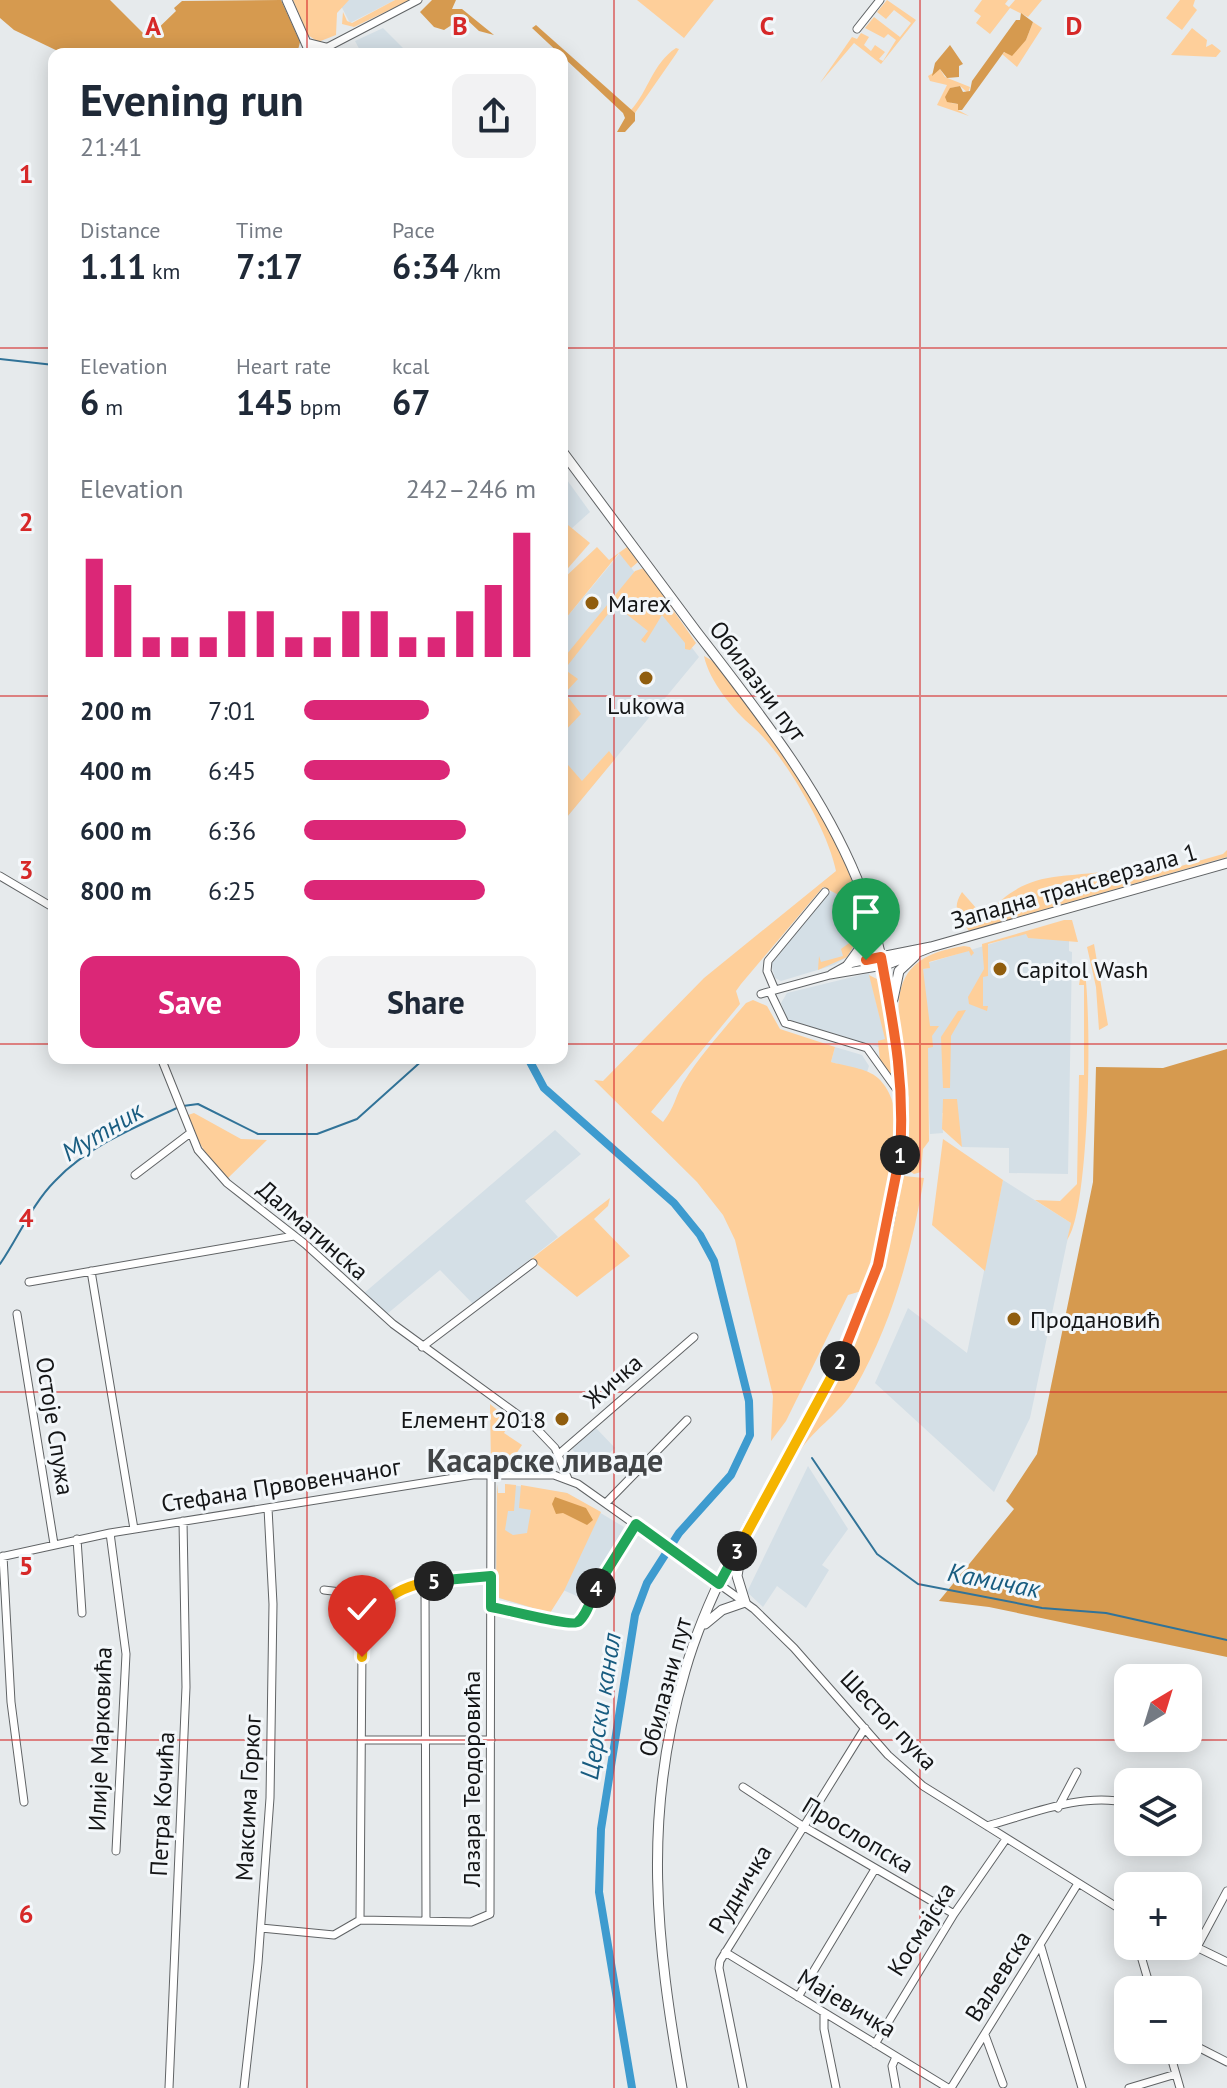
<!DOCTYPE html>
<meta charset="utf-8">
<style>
:root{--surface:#fff;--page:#f2f2f3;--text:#1f2937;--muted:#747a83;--accent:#db2777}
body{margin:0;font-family:"PT Sans",sans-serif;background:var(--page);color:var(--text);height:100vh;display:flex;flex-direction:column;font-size:30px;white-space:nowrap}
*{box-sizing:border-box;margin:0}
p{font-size:26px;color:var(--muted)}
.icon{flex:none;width:44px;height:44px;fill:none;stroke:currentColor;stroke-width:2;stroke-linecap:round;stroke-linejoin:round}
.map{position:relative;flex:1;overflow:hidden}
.sheet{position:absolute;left:48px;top:48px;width:520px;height:1016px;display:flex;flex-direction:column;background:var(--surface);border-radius:16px;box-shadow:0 4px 20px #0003}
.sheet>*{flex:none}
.needle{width:52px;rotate:38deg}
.fabs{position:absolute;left:1114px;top:1664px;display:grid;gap:16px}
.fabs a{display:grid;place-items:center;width:88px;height:88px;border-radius:16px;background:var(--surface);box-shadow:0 4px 20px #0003;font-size:40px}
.pin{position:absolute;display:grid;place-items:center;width:68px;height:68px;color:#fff;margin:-82px -34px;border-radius:50% 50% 50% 0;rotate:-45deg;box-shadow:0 0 8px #0007}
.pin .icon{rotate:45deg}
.km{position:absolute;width:40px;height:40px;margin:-20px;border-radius:50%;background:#222;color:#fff;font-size:22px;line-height:40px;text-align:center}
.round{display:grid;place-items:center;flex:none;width:84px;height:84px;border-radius:16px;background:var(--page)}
.headline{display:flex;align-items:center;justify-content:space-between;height:136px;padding:0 32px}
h1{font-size:44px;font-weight:700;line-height:60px}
.stats{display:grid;grid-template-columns:repeat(3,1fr);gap:12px;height:136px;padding:8px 32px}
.stats div{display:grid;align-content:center}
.stats b{font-size:34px;font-weight:700}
.stats small{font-size:22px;font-weight:400}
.stats p{font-size:22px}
.chart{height:224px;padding:16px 32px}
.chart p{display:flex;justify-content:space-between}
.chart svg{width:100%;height:144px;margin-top:8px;stroke:var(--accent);stroke-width:6}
.action{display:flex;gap:16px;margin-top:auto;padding:16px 32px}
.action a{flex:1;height:92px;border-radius:16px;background:var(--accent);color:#fff;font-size:32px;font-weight:700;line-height:92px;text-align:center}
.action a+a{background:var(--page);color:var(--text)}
ul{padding:0 32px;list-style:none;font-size:26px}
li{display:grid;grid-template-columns:128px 96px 1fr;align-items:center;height:60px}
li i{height:20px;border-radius:10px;background:var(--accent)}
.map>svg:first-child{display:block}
</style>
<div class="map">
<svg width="1227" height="2088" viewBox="0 0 1227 2088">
<rect width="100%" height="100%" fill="#e6eaec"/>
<path fill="#d4dfe6" d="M338,0h57l-45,23z
M383,28l26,26h-47l-7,-13z
M562,473l28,39 -28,25z
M620,553l79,104 -137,166v-200z
M840,880l17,62 -10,15 -13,8 -53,16 -6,-3 -4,-14z
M1026,933l2,5 41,1v12l3,1 -4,222 -59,-1v-25l-47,-1 -6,-34h-14l1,20 -13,1 -7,-165 6,-1 -1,-5z
M869,973l19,77 -102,-31 -5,-16 6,-10z
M835,1047l27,8 7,11 -2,6 -36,-10z
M555,1130l26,24 -56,47 33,36 -85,67 -33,-34 -53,44 -24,-20z
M1003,1180l68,43 -41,195 -36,74 -119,-109 33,-75 59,45z
M596,1428l19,20 -24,22 -19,-21z
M808,1466l40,63 -26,36 7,5 -23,38 -29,-22 -14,21 -16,-15z
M497,1484l1,9h7v-9l62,9 57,34 -38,73 -23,-10 -13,23 -54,-16z"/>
<path fill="#fecf9a" d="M293,0h56l-12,13 -1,22 -18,7 -10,-7z
M395,0h15l-56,27 -12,-3 1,-12 4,9 5,2z
M637,0h77l-30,38z
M887,0l29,20 -35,44 -27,-21 -34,40 32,-46 5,2 4,-6 8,4 -5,8 7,6 4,-6 10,7 -6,7 4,2 13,-21 -8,-6 -4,4 -19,-10 9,-11 26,20 11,-14 -17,-13 -8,9 -9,-7z
M982,0h26l-3,4 4,3 6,-7h27l-14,17 -18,-9 -20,26 -14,-11 5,-7 -7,-5z
M1180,0h15l-2,6 4,4 -15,20 -16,-12z
M1033,22l9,6 -25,39 -15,-13 24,-14z
M1192,28l15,12 -1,7 6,-3 9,7 -5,6 -45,-2z
M676,48l3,1 -3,5 -41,59 -4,-3c18,-20 21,-46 45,-62z
M940,69l5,8 25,10 -2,6 -8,-7 -9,2v15l7,1v6l11,6 -32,-11 10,-20 -17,-4 -2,-5z
M568,525l22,18 -28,32v-46z
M597,547l12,13 18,-13 11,15 -7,6 -12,-15 -57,70v-43z
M644,568l52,75 -6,7 -5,-1v-6l-23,-28 -17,28 -4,-3 7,-9 -33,-26 -47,60 -1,-3 -3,2v5l14,10 -13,14 16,21 -19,20v-74l73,-89z
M704,656c18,8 32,34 44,50 39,54 115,159 114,226l-15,25 -29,13 1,-14 2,6 22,-6 -2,-7 15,-11 -11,-40 -22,-11 -82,97 -5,7 4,13 -89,108 12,10c12,-15 12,-25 20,-39 18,-29 41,-54 63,-80l7,-3 14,6 13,23 55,18 -4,15c14,4 36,6 47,16 44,41 2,163 -13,212l-17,5 -62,126 -15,20 2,-45 -38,-156 -12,-25 -26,-33 -103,-102 9,1 101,-103 132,-107c-8,-41 -52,-117 -83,-144 -19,-16 -44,-46 -49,-71z
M609,751l6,8 -53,64v-65l20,23z
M1227,850v7l-258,74c-10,-15 -18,-22 -7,-39l22,25c42,-47 69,-38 126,-46l8,13 105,-30z
M1064,920h8l6,22 -50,-4 -2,-4 -38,10v32l-5,1v29h5l-1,5 -18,-7 -1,-7 16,-28 -2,-25z
M1094,944l14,81 -9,5 -3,-43 -9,-40z
M964,946l6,1 4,6 -3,3 -2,-5 -40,11 1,6 -7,1 7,57h9l-7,10 1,11 -5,1 1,93 -6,8 -2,23 -7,2 -9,-6 4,-70 -4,-13c-3,-67 -31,-126 59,-139z
M1083,960c10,41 7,252 -16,280l4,-17 -36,-23 25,1 17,-17 2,-109h5v-90h-5z
M869,975l10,5 4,10 15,93 -18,-21 -2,-21 7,-2z
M966,1010l-15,26 -1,52h-7l-2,-51 17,-26z
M943,1099h14l5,48 -20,-18z
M194,1113l47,26 26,1 -39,38c-19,-17 -32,-39 -43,-62z
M943,1139l60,41 -18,91 -53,-46z
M904,1176l20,2c-12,72 -32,146 -69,210 -15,27 -45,42 -59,70l85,-186z
M610,1198l-2,8 -14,13 36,37 -53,41 -46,-38z
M490,1404l21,17 -7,12 18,12 -12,18 -19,1z
M497,1484l1,9h7v-9l11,1 -2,26h-6l-3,19 8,5 14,-2 4,-23 -12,-2 2,-23 46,8 34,19 -37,79 -14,22 -54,-16z"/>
<path fill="#d69a4f" d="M0,0h110l38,38 28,-27 -2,-3 8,-7 99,-1 19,42 -3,12h-233l-50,-24 -14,-12z
M432,0h24l-4,9h10l32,26 -15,-4 -15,-14 -20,13 -10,-3 -14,-15z
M1021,13l12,9 -7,18 -14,16 -8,-4 -42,58h-4v-6l-11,-2 -2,-5 5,-9 10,-2 3,6 7,-1 2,-10 44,-61h4z
M536,25l99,88v8l-10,11h-8l8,-14 -2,-5 -91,-85z
M950,45l13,19 -4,2v11l-12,1 -7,-9 -8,7 3,-13z
M1227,1049v608l-238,-50 -50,-6 75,-92 -8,-8 31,-47 56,-272 3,-115 67,1z
M555,1497l31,11 7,12 -6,5 -24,-12 -7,1 -4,-10z"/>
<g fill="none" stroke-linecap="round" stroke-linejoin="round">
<path stroke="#317398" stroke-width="2" d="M0,359l54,6
M523,1058l7,5
M183,1106l15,-2 60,30h59l40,-15 68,-61
M0,1264c18,-26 32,-60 55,-83 32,-34 80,-54 122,-73
M812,1458l65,96 41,30 124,24 64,5 121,27"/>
<path stroke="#3e9bcf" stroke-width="8" d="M528,1058l16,30 130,115 26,32 14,26 35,140 1,34 -19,40 -52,58 -32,50 -12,32 -34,214 -2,63 33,196"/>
<g stroke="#606365" stroke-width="9">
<path id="minor" d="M857,29l23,-29
M324,49l94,-49
M0,876l54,32
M831,974l18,-10 32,-7
M775,990l-8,-19 1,-10 57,-69
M770,992l15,31 82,25 33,46
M761,994l69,-19 53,-9
M161,1058l37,92 29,33 78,61 88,80 143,104 19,20 13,31
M135,1175l54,-41
M91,1271l43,258
M29,1282l265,-46
M17,1314l37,230
M422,1347l111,-84
M558,1455l136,-118
M606,1503l81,-83
M110,1533l16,121 -10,197
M77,1539l5,74
M3,1556l8,146 13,100
M0,1557l110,-24 363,-58h81l24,9 176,125 40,39 94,107 35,31 205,128
M425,1582l1,339
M324,1590l25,3 30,11c27,-29 76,-25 112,-28
M491,1607l83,18 9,-9 16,-35 37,-57
M361,1740h130
M743,1787l58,38 153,89
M1058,1808l19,-36
M987,1826c44,-12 95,-34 141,-23
M360,1920l111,2 19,-8 1,-441
M360,1920l2,-274 3,-18 14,-24
M261,1928l73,7 26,-15
M1188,1943l39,19
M1138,1946l13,44
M1041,1947l41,141
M1197,1947l30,-56
M725,1952l223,136
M798,1997l77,-128
M824,2013v16l12,59
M985,2035l18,49
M1188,2042l39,20
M875,2044l79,-130 52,-75
M1169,2050l11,38
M896,2057l-4,9 4,22
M169,2088l17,-401 -3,-166
M244,2088l14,-125 12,-165 3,-194 -5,-96
M743,2088l-24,-120 1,-7 145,-233
M951,2088l126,-203
M1129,2088l47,-14"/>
</g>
<g stroke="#606365" stroke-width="11">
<path id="major" d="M287,0l24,54
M306,43l20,5 -4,6
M562,451c45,60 89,120 134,180 60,78 123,156 161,248 16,39 25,80 33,121 26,143 4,262 -65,390 -49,91 -111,180 -140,281 -43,145 -29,271 -3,417
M881,957l50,-10 296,-84
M848,965l13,-18 9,-28
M883,966l48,-19
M893,999l6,-28 16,-15
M705,1624l17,-14 23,-8 -8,-26 4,-25"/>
</g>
<use href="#minor" stroke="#fff" stroke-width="7"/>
<use href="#major" stroke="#fff" stroke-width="9"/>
</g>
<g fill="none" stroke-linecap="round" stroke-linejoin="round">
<g stroke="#fff" stroke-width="16">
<path id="split-1" d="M866,960l15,-3c13,71 24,124 19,198"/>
</g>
<g stroke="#fff" stroke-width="16">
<path id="split-2" d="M840,1361l38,-96 22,-110"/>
</g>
<g stroke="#fff" stroke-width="16">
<path id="split-3" d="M737,1551l103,-190"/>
</g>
<g stroke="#fff" stroke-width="16">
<path id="split-4" d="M596,1588l40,-64 83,60 18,-33"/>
</g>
<g stroke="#fff" stroke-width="16">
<path id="split-5" d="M434,1581l57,-5v31c13,2 81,20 87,15 9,-7 13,-23 18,-34"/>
</g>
<g stroke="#fff" stroke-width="16">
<path id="split-6" d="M362,1657c1,-46 28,-70 72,-76"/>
</g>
<use href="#split-1" stroke="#f0652b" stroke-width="10"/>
<use href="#split-2" stroke="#f0652b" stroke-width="10"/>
<use href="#split-3" stroke="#f5b400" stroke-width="10"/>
<use href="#split-4" stroke="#22a559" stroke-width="10"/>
<use href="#split-5" stroke="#22a559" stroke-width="10"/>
<use href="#split-6" stroke="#f5b400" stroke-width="10"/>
</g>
<path fill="none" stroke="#d62828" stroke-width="2" stroke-opacity="0.55" d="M307,0v54M614,0v2088M920,0v2088M0,348h54M562,348h665M0,696h54M562,696h665M0,1044h54M562,1044h665M307,1058v1030M0,1392h1227M0,1740h1227"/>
<g fill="#905d0e" stroke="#f3f7fa" stroke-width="3">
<circle cx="592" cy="603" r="8"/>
<circle cx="646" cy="678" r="8"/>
<circle cx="1000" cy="969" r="8"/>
<circle cx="1014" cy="1319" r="8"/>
<circle cx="562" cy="1419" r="8"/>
</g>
<g text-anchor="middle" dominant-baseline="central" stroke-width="6" stroke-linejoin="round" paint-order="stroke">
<g font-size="24" fill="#141516" stroke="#f3f7fa" text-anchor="start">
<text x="608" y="603">Marex</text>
<text x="646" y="705" text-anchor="middle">Lukowa</text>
<text x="1016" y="969">Capitol Wash</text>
<text x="1030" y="1319">Продановић</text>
<text x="546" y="1419" text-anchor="end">Елемент 2018</text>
</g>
<g font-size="24" fill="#141516" stroke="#f3f7fa">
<text transform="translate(758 681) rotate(53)">Обилазни пут</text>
<text transform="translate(1074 886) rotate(-16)">Западна трансверзала 1</text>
<text transform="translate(313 1230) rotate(41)">Далматинска</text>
<text transform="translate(613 1381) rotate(-41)">Жичка</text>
<text transform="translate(55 1426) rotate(81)">Остоје Спужа</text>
<text transform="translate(281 1485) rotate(-9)">Стефана Првовенчаног</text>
<text transform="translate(665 1687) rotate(-75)">Обилазни пут</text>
<text transform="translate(889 1720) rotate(46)">Шестог пука</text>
<text transform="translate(100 1739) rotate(-88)">Илије Марковића</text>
<text transform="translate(471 1779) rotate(-90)">Лазара Теодоровића</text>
<text transform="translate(248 1798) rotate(-87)">Максима Горког</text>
<text transform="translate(162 1804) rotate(-87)">Петра Кочића</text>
<text transform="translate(858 1835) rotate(31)">Прослопска</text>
<text transform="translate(740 1889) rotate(-59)">Рудничка</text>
<text transform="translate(921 1929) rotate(-58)">Космајска</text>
<text transform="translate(998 1976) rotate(-58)">Ваљевска</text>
<text transform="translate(847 2003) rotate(31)">Мајевичка</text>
</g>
<g font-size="26" font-style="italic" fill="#185c80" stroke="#f3f7fa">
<text transform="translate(102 1131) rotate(-31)">Мутник</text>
<text transform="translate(994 1580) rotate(11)">Камичак</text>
<text transform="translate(600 1706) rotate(-81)">Церски канал</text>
</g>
<g font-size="32" font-weight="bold" fill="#424547" stroke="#f3f7fa">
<text x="545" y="1460">Касарске ливаде</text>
</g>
</g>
<g font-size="26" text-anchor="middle" font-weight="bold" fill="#d62828" stroke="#f3f7fa" stroke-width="6" stroke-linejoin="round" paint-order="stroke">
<text x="153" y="35">A</text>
<text x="460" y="35">B</text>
<text x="767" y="35">C</text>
<text x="1074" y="35">D</text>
<text x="26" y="183">1</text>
<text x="26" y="531">2</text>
<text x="26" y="879">3</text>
<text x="26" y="1227">4</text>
<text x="26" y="1575">5</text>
<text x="26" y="1923">6</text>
</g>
</svg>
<div class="fabs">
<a><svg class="needle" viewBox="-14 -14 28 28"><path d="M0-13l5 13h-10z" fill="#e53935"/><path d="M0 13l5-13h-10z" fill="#747a83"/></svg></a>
<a><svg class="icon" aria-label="layers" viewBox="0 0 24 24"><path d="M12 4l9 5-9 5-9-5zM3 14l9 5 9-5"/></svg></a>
<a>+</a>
<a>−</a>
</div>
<div class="pin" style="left:866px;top:960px;background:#1e9e55"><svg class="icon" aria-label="arrive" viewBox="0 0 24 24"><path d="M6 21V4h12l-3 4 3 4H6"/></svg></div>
<div class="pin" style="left:362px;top:1657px;background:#d93025"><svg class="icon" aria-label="check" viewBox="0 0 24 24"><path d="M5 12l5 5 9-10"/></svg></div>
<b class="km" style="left:900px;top:1155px">1</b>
<b class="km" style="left:840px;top:1361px">2</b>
<b class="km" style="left:737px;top:1551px">3</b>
<b class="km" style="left:596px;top:1588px">4</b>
<b class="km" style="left:434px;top:1581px">5</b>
<section class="sheet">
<div class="headline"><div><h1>Evening run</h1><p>21:41</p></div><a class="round"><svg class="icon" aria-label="share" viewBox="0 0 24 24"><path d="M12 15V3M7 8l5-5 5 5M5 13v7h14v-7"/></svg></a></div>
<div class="stats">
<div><p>Distance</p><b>1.11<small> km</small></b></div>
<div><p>Time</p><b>7:17</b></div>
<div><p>Pace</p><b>6:34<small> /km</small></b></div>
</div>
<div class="stats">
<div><p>Elevation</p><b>6<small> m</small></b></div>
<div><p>Heart rate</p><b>145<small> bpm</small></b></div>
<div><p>kcal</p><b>67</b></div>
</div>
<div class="chart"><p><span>Elevation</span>242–246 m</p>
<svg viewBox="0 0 160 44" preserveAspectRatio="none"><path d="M5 44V14M15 44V22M25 44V38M35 44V38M45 44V38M55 44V30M65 44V30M75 44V38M85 44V38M95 44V30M105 44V30M115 44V38M125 44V38M135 44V30M145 44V22M155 44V6"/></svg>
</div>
<ul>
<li><b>200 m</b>7:01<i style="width:54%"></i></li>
<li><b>400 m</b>6:45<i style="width:63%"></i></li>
<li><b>600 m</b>6:36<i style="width:70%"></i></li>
<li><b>800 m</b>6:25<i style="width:78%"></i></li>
</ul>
<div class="action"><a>Save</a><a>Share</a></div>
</section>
</div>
